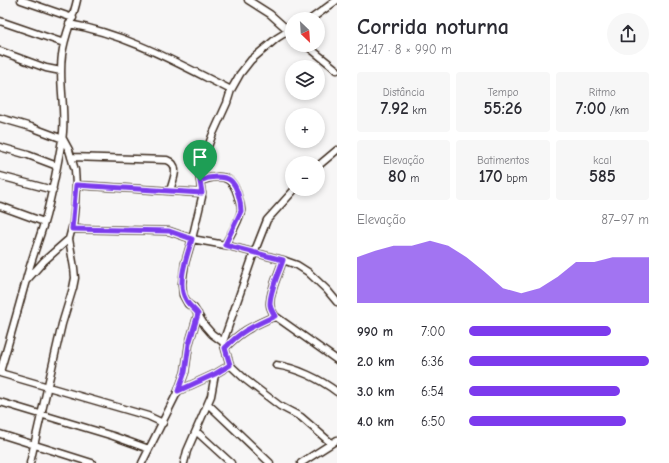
<!DOCTYPE html>
<html lang="pt">
<meta charset="utf-8">
<style>
:root{--surface:#fff;--page:#f7f7f7;--text:#2b2b33;--muted:#7c7c81;--accent:#7c3aed}
body{margin:0;font-family:"Comic Neue",sans-serif;background:var(--page);color:var(--text);height:100vh;display:flex;flex-direction:column;font-size:15px;white-space:nowrap}
*{box-sizing:border-box;margin:0}
p{font-size:13px;color:var(--muted)}
.icon{flex:none;width:22px;height:22px;fill:none;stroke:currentColor;stroke-width:2;stroke-linecap:round;stroke-linejoin:round}
.map{position:relative;flex:1;overflow:hidden}
.side{display:flex;flex-direction:column;background:var(--surface);width:332px}
.side>*{flex:none}
.needle{width:26px;rotate:155deg}
.fabs{position:absolute;left:285px;top:12px;display:grid;gap:8px}
.fabs a{display:grid;place-items:center;width:40px;height:40px;border-radius:50%;background:var(--surface);box-shadow:0 2px 6px #0003;font-size:20px}
.pin{position:absolute;display:grid;place-items:center;width:34px;height:34px;color:#fff;margin:-41px -17px;border-radius:50% 50% 50% 0;rotate:-45deg;box-shadow:0 0 4px #0007}
.pin .icon{rotate:45deg}
.round{display:grid;place-items:center;flex:none;width:42px;height:42px;border-radius:21px;background:var(--page)}
.overview{display:flex;align-items:center;justify-content:space-between;height:68px;padding:0 20px}
h1{font-size:22px;font-weight:700;line-height:30px}
.stats{display:grid;grid-template-columns:repeat(3,1fr);gap:6px;height:68px;padding:4px 20px}
.stats div{display:grid;align-content:center;border-radius:4px;background:var(--page);text-align:center}
.stats b{font-size:17px;font-weight:700}
.stats small{font-size:11px;font-weight:400}
.stats p{font-size:11px}
.chart{height:112px;padding:8px 20px}
.chart p{display:flex;justify-content:space-between}
.chart svg{width:100%;height:72px;margin-top:4px;fill:var(--accent);opacity:.7}
ul{padding:0 20px;list-style:none;font-size:13px}
li{display:grid;grid-template-columns:64px 48px 1fr;align-items:center;height:30px}
li i{height:10px;border-radius:5px;background:var(--accent)}
main{display:flex;flex:1;min-height:0}
.map>svg:first-child{display:block}
</style>
<main>
<div class="map">
<svg width="337" height="463" viewBox="0 0 337 463">
<rect width="100%" height="100%" fill="#f7f6f6"/>
<filter id="ink" filterUnits="userSpaceOnUse"><feTurbulence type="fractalNoise" baseFrequency=".025" numOctaves="2"/><feDisplacementMap in="SourceGraphic" scale="8" xChannelSelector="R" yChannelSelector="G"/><feConvolveMatrix kernelMatrix="1 2 1 2 8 2 1 2 1" color-interpolation-filters="sRGB"/></filter>
<g filter="url(#ink)">
<g fill="none" stroke-linecap="round" stroke-linejoin="round">
<g stroke="#3b2a1e" stroke-width="9">
<path id="minor" d="M21,0l52,18
M248,0l22,14 19,17
M311,19l26,-19
M0,21l64,22
M69,24c58,10 110,40 162,66
M306,45l31,25
M0,51l46,17 15,3
M0,118l31,9 32,12 6,11 6,20 1,15 -1,19 -2,20 -4,15 5,29 1,10 -2,10 -11,36 -32,139
M0,147l28,8 29,11
M71,157l96,3c14,5 6,19 3,31
M318,166l19,-16
M0,176l53,14
M200,181c19,-7 32,-7 38,15 1,5 4,11 3,15 -2,11 -11,24 -16,34
M76,185l126,8
M295,189l-28,31 -13,33 -31,89 7,23 16,15 34,26 21,11 30,26
M0,206l44,16
M72,229l97,2 23,8 33,6 58,15 14,5 11,7 19,18 10,12
M26,281l18,-20 25,-22
M275,316c-2,-4 -5,-7 -5,-12 0,-14 9,-31 13,-44
M223,342l-11,-8 -7,-8 -11,-18 -6,-4 -5,-9 -1,-11 3,-21 7,-24 10,-42 -3,-26 13,-35 15,-33 4,-13 9,-16 11,-14 26,-22 8,-5 7,-2
M225,348c17,-18 28,-22 50,-32l62,44
M276,365c21,3 44,14 61,27
M0,372c9,-30 17,-59 25,-88 5,-21 13,-41 19,-61 8,-27 13,-55 18,-83 5,-26 -4,-57 0,-85 2,-19 11,-36 15,-55
M0,373l148,43 15,7
M178,391l7,-19 4,-28 9,-30
M0,402l113,34 36,13
M208,404l62,59
M197,432l34,31
M0,434l92,29
M142,463l36,-72 37,-17 15,-9
M184,463l3,-12 24,-55 4,-22
M301,463l36,-23"/>
</g>
<use href="#minor" stroke="#fff" stroke-width="6"/>
</g>
</g>
<g fill="none" stroke-linecap="round" stroke-linejoin="round" filter="url(#ink)">
<g stroke="#fff" stroke-width="8">
<path id="route" d="M217,177c5,0 9,0 13,3 7,5 11,22 11,31l-16,34 58,15c-4,13 -13,30 -13,44 0,5 3,8 5,12 -22,10 -33,14 -50,32l5,17 -15,9 -37,17 7,-19 4,-28 9,-30c-3,-5 -9,-8 -12,-14 -10,-16 1,-44 6,-61l-23,-8 -97,-2 4,-44 126,8 -2,-12 8,-3z"/>
</g>
<use href="#route" stroke="#7c3aed" stroke-width="5"/>
</g>
</svg>
<div class="fabs">
<a><svg class="needle" viewBox="-14 -14 28 28"><path d="M0-13l5 13h-10z" fill="#e53935"/><path d="M0 13l5-13h-10z" fill="#7c7c81"/></svg></a>
<a><svg class="icon" aria-label="layers" viewBox="0 0 24 24"><path d="M12 4l9 5-9 5-9-5zM3 14l9 5 9-5"/></svg></a>
<a>+</a>
<a>−</a>
</div>
<div class="pin" style="left:200px;top:181px;background:#1e9e55"><svg class="icon" aria-label="arrive" viewBox="0 0 24 24"><path d="M6 21V4h12l-3 4 3 4H6"/></svg></div>
</div>
<section class="side">
<div class="overview"><div><h1>Corrida noturna</h1><p>21:47 · 8 × 990 m</p></div><a class="round"><svg class="icon" aria-label="share" viewBox="0 0 24 24"><path d="M12 15V3M7 8l5-5 5 5M5 13v7h14v-7"/></svg></a></div>
<div class="stats">
<div><p>Distância</p><b>7.92<small> km</small></b></div>
<div><p>Tempo</p><b>55:26</b></div>
<div><p>Ritmo</p><b>7:00<small> /km</small></b></div>
</div>
<div class="stats">
<div><p>Elevação</p><b>80<small> m</small></b></div>
<div><p>Batimentos</p><b>170<small> bpm</small></b></div>
<div><p>kcal</p><b>585</b></div>
</div>
<div class="chart"><p><span>Elevação</span>87–97 m</p>
<svg viewBox="0 0 160 44" preserveAspectRatio="none"><path d="M0 44V16L10 12L20 9L30 9L40 6L50 9L60 16L70 25L80 35L90 38L100 35L110 28L120 19L130 19L140 16L150 16L160 16V44z"/></svg>
</div>
<ul>
<li><b>990 m</b>7:00<i style="width:79%"></i></li>
<li><b>2.0 km</b>6:36<i style="width:100%"></i></li>
<li><b>3.0 km</b>6:54<i style="width:84%"></i></li>
<li><b>4.0 km</b>6:50<i style="width:87%"></i></li>
</ul>
</section>
</main>
